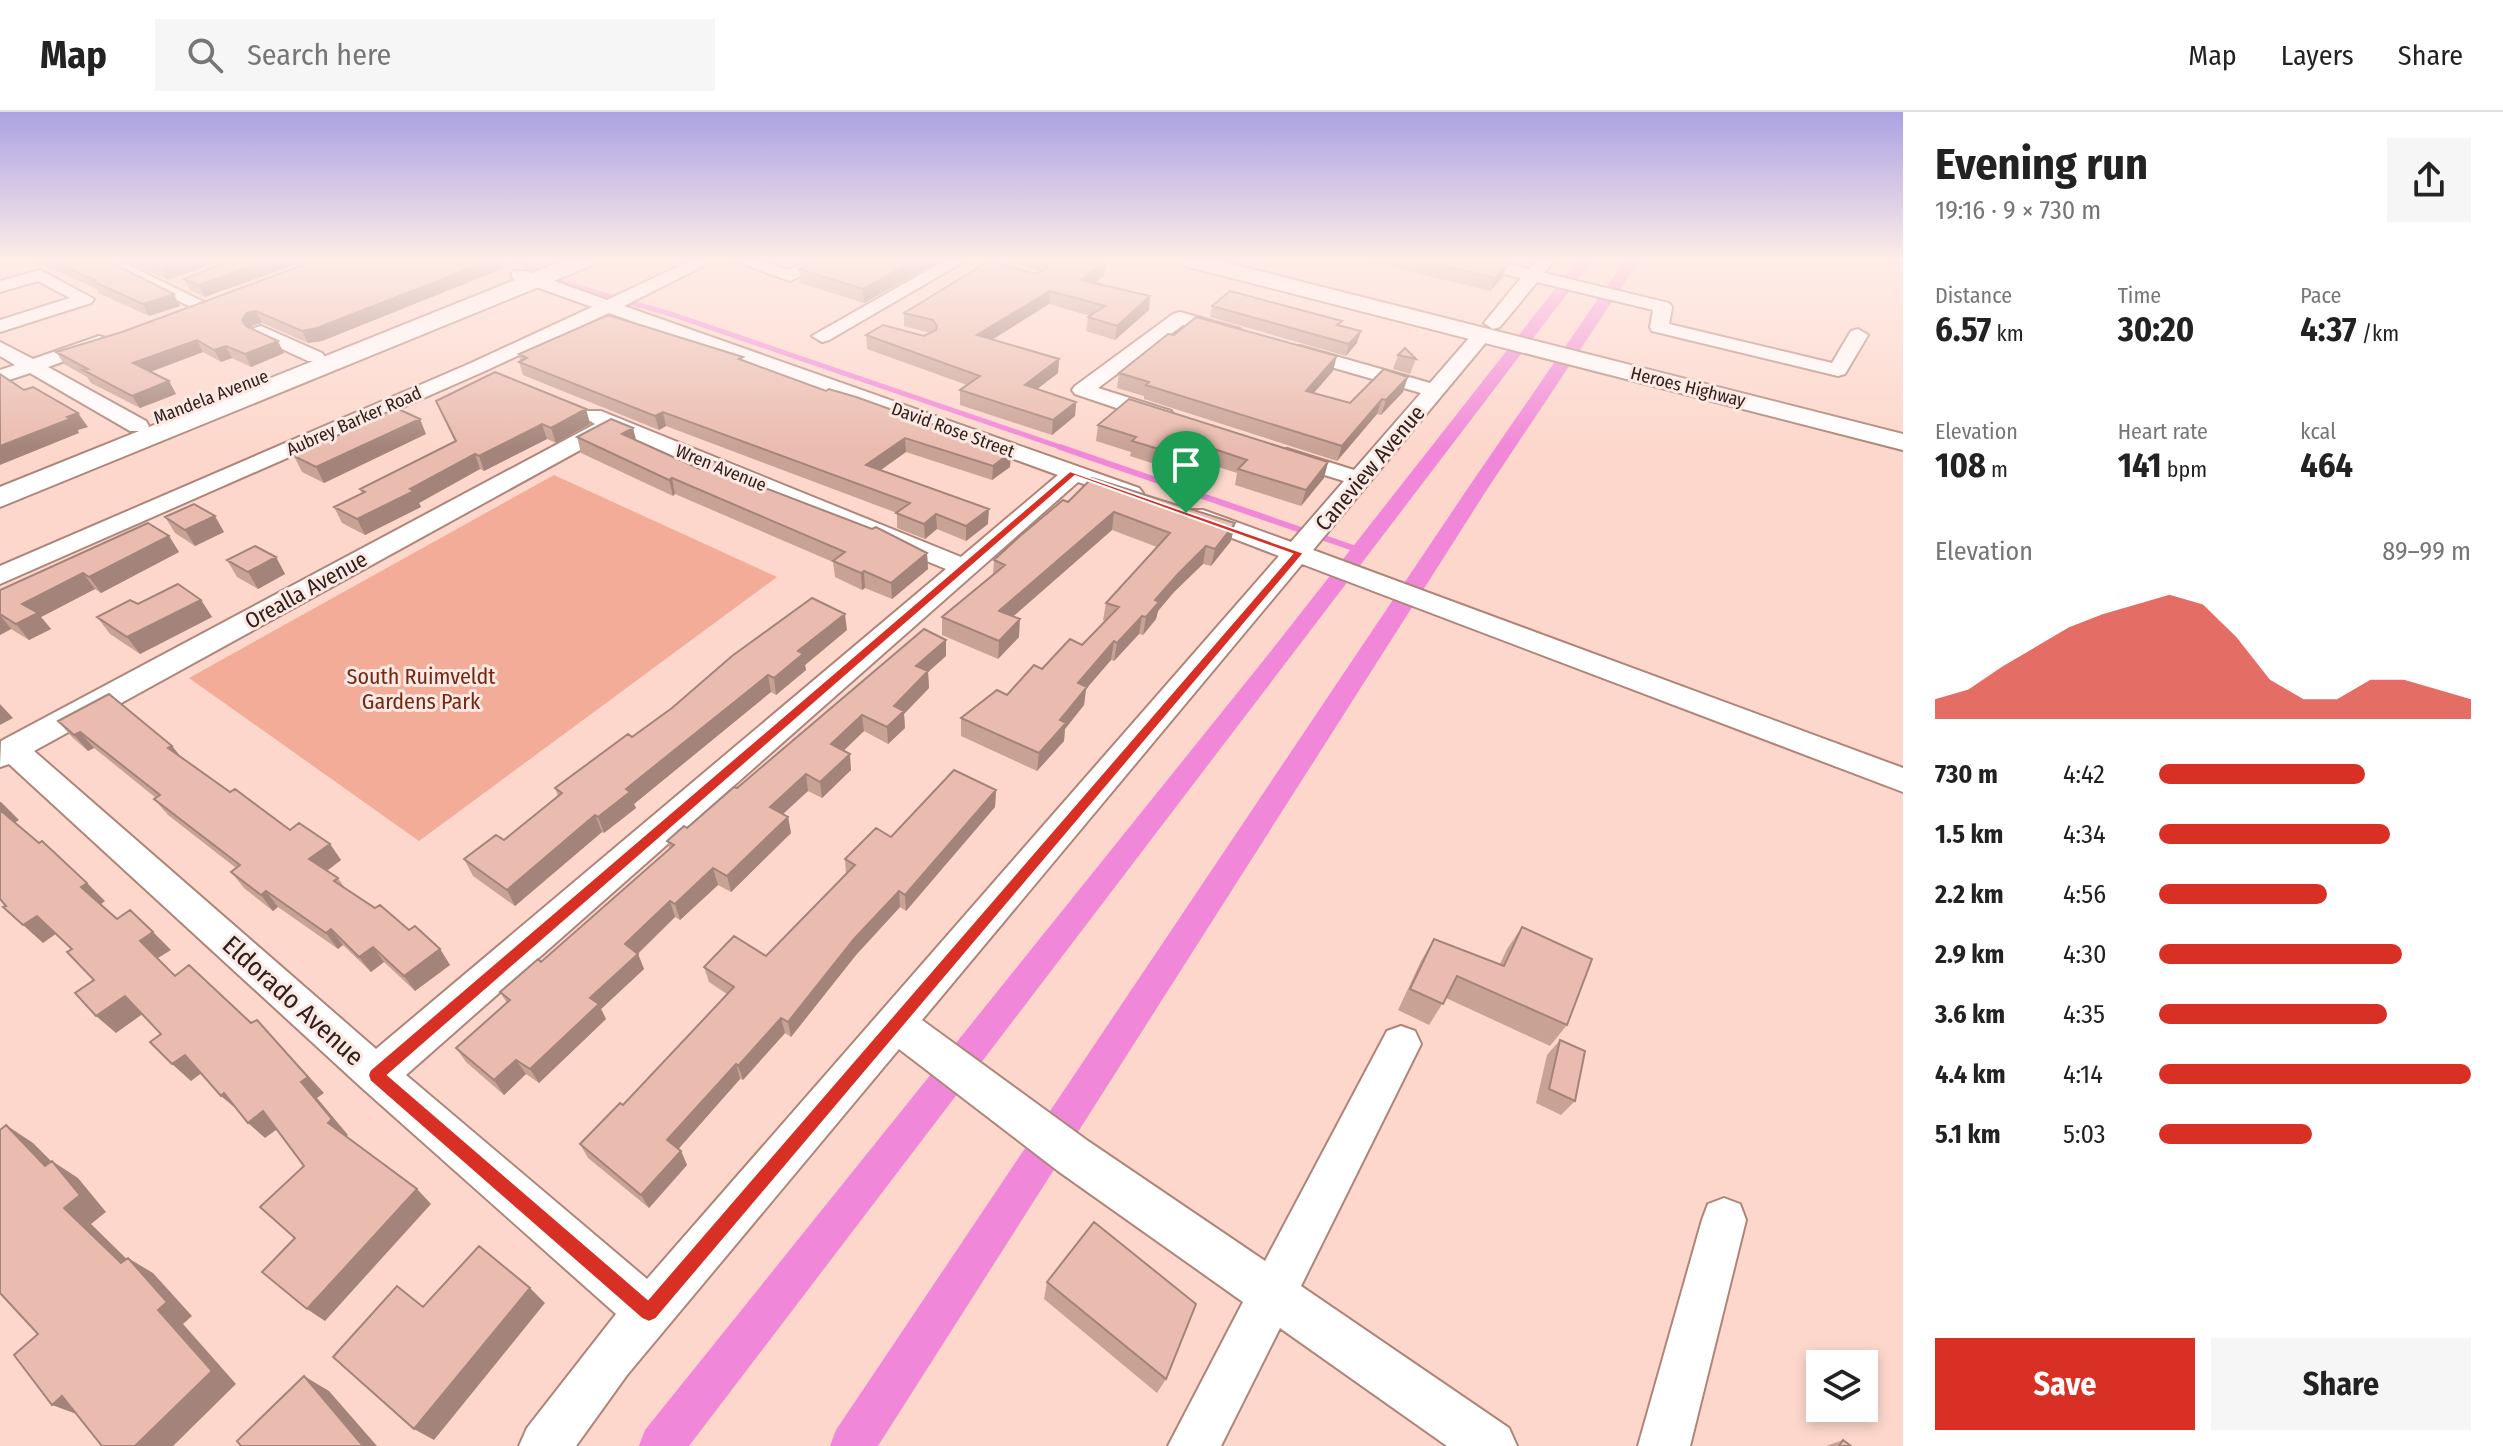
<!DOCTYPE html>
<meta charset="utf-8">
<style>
:root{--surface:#fff;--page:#f6f6f6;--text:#222;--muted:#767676;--line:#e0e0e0;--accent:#d93025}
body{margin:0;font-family:"Fira Sans Condensed",sans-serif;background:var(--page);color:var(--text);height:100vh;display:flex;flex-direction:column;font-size:30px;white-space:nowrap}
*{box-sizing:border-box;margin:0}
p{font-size:26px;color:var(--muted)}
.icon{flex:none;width:44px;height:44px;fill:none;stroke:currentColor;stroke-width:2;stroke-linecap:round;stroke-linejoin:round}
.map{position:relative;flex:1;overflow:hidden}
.sheet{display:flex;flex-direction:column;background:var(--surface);width:600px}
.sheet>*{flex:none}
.fabs{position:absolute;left:1806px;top:1238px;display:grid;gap:16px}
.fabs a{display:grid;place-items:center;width:72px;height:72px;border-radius:0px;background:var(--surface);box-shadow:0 4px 12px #0003;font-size:40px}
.pin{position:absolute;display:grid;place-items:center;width:68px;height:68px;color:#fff;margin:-82px -34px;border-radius:50% 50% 50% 0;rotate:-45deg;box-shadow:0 0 8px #0007}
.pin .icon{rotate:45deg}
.round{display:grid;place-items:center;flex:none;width:84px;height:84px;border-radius:0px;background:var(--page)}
.headline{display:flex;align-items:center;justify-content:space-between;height:136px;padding:0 32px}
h1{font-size:44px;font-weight:700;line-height:60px}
.metrics{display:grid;grid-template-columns:repeat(3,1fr);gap:12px;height:136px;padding:8px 32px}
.metrics div{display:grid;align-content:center}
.metrics b{font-size:34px;font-weight:700}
.metrics small{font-size:22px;font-weight:400}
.metrics p{font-size:22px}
.chart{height:224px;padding:16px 32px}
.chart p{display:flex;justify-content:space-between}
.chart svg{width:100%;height:144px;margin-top:8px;fill:var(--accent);opacity:.7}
.cta{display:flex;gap:16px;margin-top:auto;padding:16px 32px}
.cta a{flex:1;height:92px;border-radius:0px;background:var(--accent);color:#fff;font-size:32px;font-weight:700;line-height:92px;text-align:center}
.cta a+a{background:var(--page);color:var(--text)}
ul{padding:0 32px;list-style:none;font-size:26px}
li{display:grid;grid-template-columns:128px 96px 1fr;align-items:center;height:60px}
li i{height:20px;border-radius:10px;background:var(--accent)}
header{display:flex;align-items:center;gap:48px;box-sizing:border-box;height:112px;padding:0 40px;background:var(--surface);border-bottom:2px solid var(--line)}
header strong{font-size:38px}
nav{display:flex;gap:44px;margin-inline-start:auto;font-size:28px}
.search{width:560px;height:72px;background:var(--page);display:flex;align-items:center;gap:20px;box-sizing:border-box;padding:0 28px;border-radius:0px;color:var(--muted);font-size:30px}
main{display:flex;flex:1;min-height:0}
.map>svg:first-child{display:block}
</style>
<header>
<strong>Map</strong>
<div class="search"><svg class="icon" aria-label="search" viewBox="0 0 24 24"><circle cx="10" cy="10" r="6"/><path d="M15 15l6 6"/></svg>Search here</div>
<nav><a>Map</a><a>Layers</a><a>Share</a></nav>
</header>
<main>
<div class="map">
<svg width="1903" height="1334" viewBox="0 0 1903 1334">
<rect width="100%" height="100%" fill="#fdd7cc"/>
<path fill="#f3ac98" d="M554,363l223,102 -358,264 -230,-163z"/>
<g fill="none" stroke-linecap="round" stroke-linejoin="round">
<path stroke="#f187d9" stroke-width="5" d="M517,149l46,22 111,32 392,134"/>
<path stroke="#f187d9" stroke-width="6" d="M1060,335l302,104"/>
<path fill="#f187d9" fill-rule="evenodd" d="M1577,149h15l-903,1185h-50l6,-16 626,-779z
M1624,149h15l-151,227 -610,958h-48l6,-16 632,-942z"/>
<g stroke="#b08579" stroke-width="4">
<path id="minor" d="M97,149h23l92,45 -3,4h-12z
M690,149h23l-89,45 515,182 4,5 -4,5 -8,2 -53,-18 -672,593 241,204 632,-723 -94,-36 -3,-5 3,-5h18l88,32 53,-61 -65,-20 -3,-5 3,-5 8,-2 67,21 67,-77 -135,-39 -3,-4 3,-4h14l130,37 46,-53h14l3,4 -180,216 590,218v24l-601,-228 -380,456 166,121 177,120 122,-230 14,-5 14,5 6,13 -120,242 208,142 8,18h-70l-167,-118 -59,118h-53l75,-144 -185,-131 -159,-122 -272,326 -51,71h-57l8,-18 89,-114 -254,-226 -353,-324 -9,3 1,-26 594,-317 -13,-8 3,-5h16l360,146 97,-82 -449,-162 -124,58 -485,213v-18l471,-203 121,-56 -78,-28 -3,-4 3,-4h12l81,29zM613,320l333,137 -570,480 -342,-298z
M734,149h27l28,9 20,-9h24l-43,20z
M944,149h21l-136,79 -7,2 -10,-6z
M1464,149h31l34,8 7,-8h17l-9,12 125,30 3,4 -3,17 163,39 19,-32 7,-2 10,6 -23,39 -7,2 -186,-45 -2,-4 3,-17 -116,-28 -37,45 -7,2 -9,-6 37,-45 -55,-13z
M40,158l54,29 -3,4 -91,29v-12l70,-22 -32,-17 -38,11v-11z
M1180,200l60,17 3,4 -10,6 -50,-14 -85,63 73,23 3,5 -3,5h-16l-80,-27 -3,-4 3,-4 98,-72z
M261,214l61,27 3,4 -3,4h-14l-54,-25 -3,-4 3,-4z
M99,224l7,2 3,4 -3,4 -58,21 98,54 3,5 -3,5h-16l-100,-58 -30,10v-13l15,-5 -15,-9v-14l33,17z
M1724,1086l16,6 6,16 -56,226h-52l64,-226 6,-16z"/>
</g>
<g stroke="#b08579" stroke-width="4">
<path id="major" d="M562,149h30l-2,5 -590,241v-20z
M1183,149h37l683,173v16l-718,-184z"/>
</g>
<use href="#minor" fill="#fff" fill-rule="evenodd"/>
<use href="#major" fill="#fff" fill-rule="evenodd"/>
</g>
<path fill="#c9a296" d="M33,149h75l72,45 -31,10 -51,-23 -1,-4z
M128,149h93l-54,19z
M230,149l-25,36 -15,-7 -6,-11z
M940,149l-76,42 -64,-20 -1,-14z
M1005,149h99v15l-10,7 55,27 -34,30 -29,-9 2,-14 2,-1 -41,-12 -57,36 67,19 -1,14 -21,16 39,13 -1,14 -23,19 -92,-30v-15l7,-5 -100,-36 -1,-14 58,1 6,-3 -26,-7v-13l137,-41z
M1366,149h130l12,3 -5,13 -13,14z
M504,156l-182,73 -14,2 -46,-20 -9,2 -2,3 33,25 -33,14 -19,-9 -11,4 -18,-10 -52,20 18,9 7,13 -36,14 -49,-25 -4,-6 -23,-13 -8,-12 66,-20z
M1212,194l128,20 17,17 -11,13 -136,-39z
M519,242l225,7 82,30 160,52 25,9 -1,15 -18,13 -86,-28 -26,18 108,54 -22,17 -29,-12 -12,10 -28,-11v-15l-231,-87 -7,4 -136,-55 -4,-13 1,-1z
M1398,243l18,4 -6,15 -17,-5z
M1333,259l-19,22 36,10 53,-11 -22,23 -4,-1 -40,47 -193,-62v-3l-27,-8 2,-15z
M436,289l150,8 4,15 -34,19 -9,-4 -63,32 -4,-2 -61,34 2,4 -56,28 -23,-12 -8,-16 28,-14 -2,-4 95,-47z
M1098,313l230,37 -4,16 -23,28 -66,-21 2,-12 -35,-11 -13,13 -59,-19 1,-4 -35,-11z
M426,322l-102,49 -22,-11 -8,-16z
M577,325l59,3 64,29 23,-4 2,8 202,80 1,16 -36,30 -27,-11 -3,2 -27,-13 -2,-15 -158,-68 -2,2 -92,-43z
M1068,390l167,21 -4,18 -20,25 -8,-2 -29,28 -16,19 -2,8 -13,16 -4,-1 -25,27 -3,-1 -25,29 -2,16 -19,24 -1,12 -27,30 -76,-35v-18l46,-23 35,-26 40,-24 23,-24 -2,-1 3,-17 51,-56 -45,-17 -99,86 6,21 -21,22 -56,-24v-18l51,-43 1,-14z
M165,405l59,15 -29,14 -20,-13z
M169,424l10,16 -78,41 -6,-4 -54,28 10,12 -22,11 -18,-11 -11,6v-45z
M276,445l9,17 -27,15 -21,-12 -10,-17z
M201,488l11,17 -72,37 -30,-20 -13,-17 41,-13z
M847,518l-42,35 1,5 -30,25 -5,-3 -137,112 2,4 -32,25 -2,-1 -87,74 -42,-30 -9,-17 40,-19 54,-44 -3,-8 77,-51z
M946,544l-18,16 1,16 -25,26 1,14 -17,16 -24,-13 -21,20 8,19 -29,28 -14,-7 -25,23 5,3 3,16 -60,59 -13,-7 -38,35 -5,-3 -37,37 6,15 -43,40 5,10 -67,64 -13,-9 -22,21 -38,-33 -10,-14 51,-45 -7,-11 41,-30 129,-113 -3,-8 20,-13 50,-40z
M58,609l114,25 9,11 49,35 60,38 40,14 11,16 -14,11 11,7 7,10 95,61 10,16 -35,26 -31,-29 -13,10 -28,-27 -5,4 -60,-42 -5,4 -29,-23 -13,-16 5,-4 -68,-53 -14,-16 2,-1 -62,-50 -6,3 -16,-14z
M996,678l-1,17 -89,104 -6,-4 -44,48 -65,82 -6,-4 -42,47 -3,-1 -62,70 3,2 6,14 -38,43 -61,-50 -8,-14 43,-39 104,-111 -18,-12 -5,-15 62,-11 80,-82 -1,-15 46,-22z
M1522,815l45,98 -17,21 -104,-48 -17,27 -31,-15 23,-49 13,-22 66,25 7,-15z
M1560,928l15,61 -14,14 -25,-12 11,-48z
M1047,1170l119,97 -9,14 -113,-94z
M1843,1328l8,6h-25z"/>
<path fill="#a4847a" d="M182,149h39l-54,19 -6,-12z
M268,149h38l-101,36 -6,-12z
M489,149h13l2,7 -182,73 -14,2 -6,-12z
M914,149h26l-76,42 -1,-14z
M1105,151l-1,13 -25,17 2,-13z
M1508,152l-5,13 -13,14 5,-13z
M1050,179l-1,13 -72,45v-14z
M174,182l6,12 -31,10 -6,-12z
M1150,184l-1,14 -34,30 2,-14z
M256,199l6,12 -9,2 -5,7 -6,-12 5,-7z
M1361,219l-4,12 -11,13 3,-12z
M197,228l6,12 -62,23 -8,-12z
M278,229l6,12 -33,14 -6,-13z
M226,234l6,12 -11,4 -7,-12z
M1337,244l-4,15 -31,35 4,-15z
M1059,247l-1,14 -34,26 1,-14z
M1408,265l-5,15 -22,23 5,-15z
M169,269l7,13 -36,14 -8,-12z
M1382,287l-5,15 -40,47 5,-15z
M1076,290l-1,14 -23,19 1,-15z
M586,297l4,15 -34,19 -5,-15z
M663,300l3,14 -7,4 -4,-14z
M78,301l10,14 -10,3 1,3 -79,32v-19z
M420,307l6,15 -102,49 -8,-16z
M542,312l5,15 -63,32 -5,-15z
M633,316l4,15 -15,-9z
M905,326l1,14 -39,28 -1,-15z
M1205,334l-3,16 -13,13 3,-16z
M1011,340l-1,15 -18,13 1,-14z
M475,342l5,15 -61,34 2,4 -56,28 -8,-16 53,-30z
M1328,350l-4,16 -23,28 5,-16z
M672,366l3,16 -2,2 -4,-16z
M989,397l-1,15 -22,17v-15z
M1114,400l-2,18 -113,99v-18z
M936,402l1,15 -12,10 -1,-15z
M215,404l9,16 -29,14 -10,-16z
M1235,411l-4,18 -20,25 4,-17z
M169,424l10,16 -78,41 -12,-16z
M1206,434l-3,18 -29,28 -16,19 -2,8 -13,16 3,-18 9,-17 23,-26z
M927,441l1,16 -36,30 -1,-16z
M276,445l9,17 -27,15 -10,-17z
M864,459l1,17 -3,2 -1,-17z
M83,461l12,16 -54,28 10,12 -22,11 -13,-16 6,-20z
M201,488l11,17 -72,37 -13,-17z
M845,502l2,16 -42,35 1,5 -30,25 -2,-17 24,-27z
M0,503l11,14 -11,6z
M1142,504l-3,18 -25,27 3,-18z
M1020,507l-1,18 -21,22 1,-18z
M946,528v16l-18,16 1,16 -25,26 1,14 -17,16 -1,-17 7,-21 22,-40z
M1114,529l-3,19 -25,29 -2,16 -19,24 -1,12 -27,30 2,-18 21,-33 18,-37z
M768,563l3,17 -137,112 2,4 -32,25 -6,-16 28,-28z
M0,592l13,14 -13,7z
M862,603l2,16 -31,30 -2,-17z
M80,620l14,16 -6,3 -14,-16z
M172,634l13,16 -17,-14z
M850,642l1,16 -29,28 -2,-16z
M806,662l2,17 -35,32 -3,-16z
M996,678l-1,17 -89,104 -1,-16z
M0,690h1l18,18 -6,4 -13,-13z
M595,703l7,17 -87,74 -8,-16z
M788,705l3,16 -60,59 -4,-16z
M330,732l11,16 -20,15 -12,-16z
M713,756l5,17 -38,35 -5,-16z
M87,771l18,18 -5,4 -19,-18z
M266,779l12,16 -5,4 -12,-16z
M899,779l1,16 -44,48 -65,82 -3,-15 66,-83z
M670,789l5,16 -44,43 7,-6 6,15 -43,40 5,10 -67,64 -9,-14 95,-125z
M37,804l20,17 -14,10 -20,-18z
M331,817l12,16 -5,4 -12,-16z
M153,820l18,18 -13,8 -18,-17z
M373,835l11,15 -13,10 -12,-15z
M440,837l10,16 -35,26 -11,-15z
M125,884l19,17 -28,20 -20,-17z
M781,906l4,15 -42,47 -5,-14z
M257,908l67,73 -7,5 31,37 -4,3 -16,-15 -27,-41z
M185,943l18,17 -12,9 -19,-17z
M516,948l10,14 -22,21 -10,-15z
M736,952l4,15 -66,75 -7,-14z
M224,981l15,18 -18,-15z
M263,999l17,16 -15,11 -17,-15z
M6,1013l27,18 25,25 -6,-7 26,17 28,34 -15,12 48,47 -11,-13 25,15 39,43 -9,8 53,60 -63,62h-38l23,-136 -37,-47 -57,-55 -19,-42z
M681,1039l6,14 -38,43 -8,-13z
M417,1077l14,15 -106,117 -18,-12z
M530,1176l15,15 -111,137 -20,-11z
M304,1264l25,15 48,55h-14z
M62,1284l20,20 -30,-11z"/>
<path fill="#eabcaf" stroke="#a4847a" stroke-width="2" d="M52,149h56l66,33 -31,10 -51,-23 3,-1z
M146,149h36l-21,7z
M230,149h38l-69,24 -15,-6z
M314,149h175l-172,67 -15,3 -46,-20 -9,2 -5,7 4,6 32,15 -33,13 -19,-8 -12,4 -17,-10 -64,23 36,18 -37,15 -49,-26 5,-1 -32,-17 66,-20z
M815,149h99l-51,28 -64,-20z
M989,149l47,13 11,-5 1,-5 -2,-3h51l8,2 -24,17 69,16 -33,30 -29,-9 17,-11 -55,-15 -73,44 82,24 -34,26 51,17 -23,18 -93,-30 20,-14 -114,-41 17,-10 41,11 12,-6 1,-4 -4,-6 -29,-7z
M1423,149h73l12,3 -13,14z
M1230,179l112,30 -5,4 24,6 -12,13 -137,-38z
M608,203l135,42 -4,2 87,32 3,-2 27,8 104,37 3,-2 23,7 -3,3 28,10 -18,14 -88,-28 -39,27 123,44 -23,17 -30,-12 -12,10 -28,-11 14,-10 -247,-91 -8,4 -136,-54 8,-4 -8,-4z
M1196,205l141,39 -31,35 44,12 34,-34 24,8 -22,23 -4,-1 -40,47 -196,-61 3,-3 -30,-9 49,-39 6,1z
M1405,236l11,11 -18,-4z
M495,260l91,37 -35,19 -9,-4 -63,32 -4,-2 -65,35 4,2 -57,28 -23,-12 31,-15 -5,-3 96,-48 -20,-40z
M0,262l24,16 9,-3 45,26 -11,4 3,2 -70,27z
M1129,287l199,63 -22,28 -68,-21 9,-9 -42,-14 -13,13 -60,-18 4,-4 -38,-12z
M396,296l24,11 -104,48 -22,-11z
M611,307l22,9 -11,6 78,35 13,-8 10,4 -2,6 151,58 4,-2 51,26 -36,30 -27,-12 -3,2 -28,-12 12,-9 -173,-74 -3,2 -92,-43z
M1092,366l143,45 -20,26 -9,-3 -28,28 -23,26 4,2 -13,15 -4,-1 -25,27 -3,-2 -36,42 9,4 -27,33 6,3 -27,30 -78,-35 36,-28 10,5 27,-30 8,4 28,-30 12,6 37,-38 -13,-4 64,-70 -56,-21 -115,99 21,8 -21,22 -57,-24 63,-52 -11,-5 26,-24 43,-36 5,2z
M194,392l21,12 -30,14 -20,-13z
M148,411l21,13 -80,41 -6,-4 -61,31 16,9 -22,11 -16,-10v-24z
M255,434l21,11 -28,15 -21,-12z
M178,472l23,16 -74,37 -30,-20 33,-17 8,4z
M812,486l33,16 -47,37 5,3 -29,24 -6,-3 -142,114 4,3 -32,25 -3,-2 -88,75 -43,-31 32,-24 8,5 58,-47 -7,-5 73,-54 4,3 40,-29 60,-52z
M924,517l22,11 -30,26 12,5 -34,35 10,5 -17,16 -25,-12 -31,29 19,10 -30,28 -14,-8 -36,33 18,10 -61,59 -14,-8 -38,36 -5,-3 -45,43 13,10 -48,44 9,6 -69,65 -14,-9 -22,20 -38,-32 54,-48 -10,-8 38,-33 3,3 133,-117 -7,-4 17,-15 3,2 47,-41 3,1z
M109,582l63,52 -4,2 62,44 5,-3 55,41 9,-7 31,21 -21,15 29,19 -4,3 41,27 5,-3 29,25 6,-4 25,23 -36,27 -31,-29 -14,10 -28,-28 -5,4 -60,-42 -5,4 -30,-23 9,-7 -86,-66 6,-4 -80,-63 -6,3 -16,-14z
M954,658l42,20 -91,105 -6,-4 -45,48 -66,83 -7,-4 -43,48 -2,-2 -69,76 14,11 -40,44 -61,-51 40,-41 3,2 111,-118 -30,-20 30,-31 32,20 89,-91 -10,-6 31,-31 15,9z
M0,698l39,33 3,-2 45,42 -6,4 36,32 13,-9 23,22 -13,9 35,35 14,-11 62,58 6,-3 51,57 -7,5 31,37 -4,4 89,66 -110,120 -45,-37 33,-34 -35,-31 44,-41 -41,-55 -15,12 -24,-30 -3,3 -36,-41 -13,9 -22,-22 11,-8 -36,-38 -29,20 -21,-23 19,-13 -27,-28 5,-3 -35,-33 -14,9 -20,-18 3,-1 -6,-7z
M1522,815l70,32 -25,66 -110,-49 -14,28 -33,-15 24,-50 70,27z
M1560,928l25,11 -10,50 -26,-12z
M6,1013l39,41 7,-5 28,34 -16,13 57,55 7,-5 39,44 -9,8 54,61 -77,75h-33l-40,-50 -10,9 -38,-50 24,-21 -38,-41v-163z
M1094,1110l102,82 -30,75 -119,-97z
M479,1134l51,42 -116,141 -81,-72 64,-71 26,21z
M304,1264l59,70h-122l-4,-5z
M1843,1328l8,6h-12z"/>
<linearGradient id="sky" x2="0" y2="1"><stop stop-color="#aba2e2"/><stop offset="0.44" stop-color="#feede8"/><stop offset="1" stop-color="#feede8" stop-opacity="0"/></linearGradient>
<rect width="1903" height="336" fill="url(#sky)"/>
<path fill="#d93025" stroke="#fff" stroke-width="2" fill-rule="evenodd" d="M1070,359l234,82 -648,766 -7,3 -7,-3 -272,-238 -2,-6 2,-5zM1075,364l217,78 -644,745 -260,-224z"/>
<g text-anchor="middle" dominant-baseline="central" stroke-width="6" stroke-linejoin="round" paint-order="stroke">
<g font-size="18" fill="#31201c" stroke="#fce9e3">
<text transform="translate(1688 275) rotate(14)">Heroes Highway</text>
<text transform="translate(211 285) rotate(-21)">Mandela Avenue</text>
<text transform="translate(354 309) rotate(-24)">Aubrey Barker Road</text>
<text transform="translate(953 318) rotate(20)">David Rose Street</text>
<text transform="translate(721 356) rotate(22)">Wren Avenue</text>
</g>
<g font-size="22" fill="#31201c" stroke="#fce9e3">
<text transform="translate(1370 356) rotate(-50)">Caneview Avenue</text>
<text transform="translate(306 478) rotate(-29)">Orealla Avenue</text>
</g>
<g font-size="22" fill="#762711" stroke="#fce9e3">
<text x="421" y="564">South Ruimveldt<tspan x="421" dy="25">Gardens Park</tspan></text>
</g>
<g font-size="26" fill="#31201c" stroke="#fce9e3">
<text transform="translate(293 889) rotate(42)">Eldorado Avenue</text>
</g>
</g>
</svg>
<div class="fabs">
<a><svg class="icon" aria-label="layers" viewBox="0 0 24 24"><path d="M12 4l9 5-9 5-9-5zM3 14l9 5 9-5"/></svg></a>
</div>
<div class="pin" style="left:1186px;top:401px;background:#1e9e55"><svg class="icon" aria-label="arrive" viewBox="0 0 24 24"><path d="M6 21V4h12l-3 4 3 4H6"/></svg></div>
</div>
<section class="sheet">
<div class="headline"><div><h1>Evening run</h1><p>19:16 · 9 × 730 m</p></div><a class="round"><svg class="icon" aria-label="share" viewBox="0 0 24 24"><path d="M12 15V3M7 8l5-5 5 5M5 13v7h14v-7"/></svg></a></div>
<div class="metrics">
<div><p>Distance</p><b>6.57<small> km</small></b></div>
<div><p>Time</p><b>30:20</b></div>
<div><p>Pace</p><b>4:37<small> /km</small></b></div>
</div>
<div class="metrics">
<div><p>Elevation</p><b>108<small> m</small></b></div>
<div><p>Heart rate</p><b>141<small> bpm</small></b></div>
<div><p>kcal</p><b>464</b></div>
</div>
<div class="chart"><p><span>Elevation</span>89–99 m</p>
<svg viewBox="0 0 160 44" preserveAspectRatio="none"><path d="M0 44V38L10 35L20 28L30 22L40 16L50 12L60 9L70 6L80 9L90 19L100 32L110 38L120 38L130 32L140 32L150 35L160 38V44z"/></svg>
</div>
<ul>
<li><b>730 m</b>4:42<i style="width:66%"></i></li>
<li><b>1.5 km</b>4:34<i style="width:74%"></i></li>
<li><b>2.2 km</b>4:56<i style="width:54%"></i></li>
<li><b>2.9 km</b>4:30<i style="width:78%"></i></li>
<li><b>3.6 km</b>4:35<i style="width:73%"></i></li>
<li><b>4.4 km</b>4:14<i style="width:100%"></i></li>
<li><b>5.1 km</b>5:03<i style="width:49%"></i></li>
</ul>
<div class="cta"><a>Save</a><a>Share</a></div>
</section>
</main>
